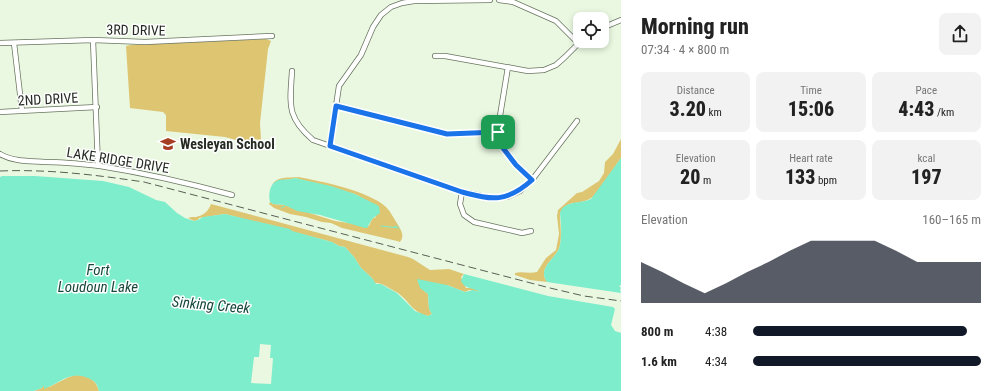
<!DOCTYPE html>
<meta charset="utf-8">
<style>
:root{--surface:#fff;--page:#f2f2f2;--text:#222;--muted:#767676;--accent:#111827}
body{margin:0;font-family:"Roboto Condensed",sans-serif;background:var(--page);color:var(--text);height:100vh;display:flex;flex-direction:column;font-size:15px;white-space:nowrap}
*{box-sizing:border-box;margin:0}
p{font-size:13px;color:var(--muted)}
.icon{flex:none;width:22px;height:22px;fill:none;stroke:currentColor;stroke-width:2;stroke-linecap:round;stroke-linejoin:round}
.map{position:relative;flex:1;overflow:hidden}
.sheet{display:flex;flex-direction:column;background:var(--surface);width:380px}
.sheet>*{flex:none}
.tools{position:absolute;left:573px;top:12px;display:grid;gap:8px}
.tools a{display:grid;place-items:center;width:36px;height:36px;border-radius:8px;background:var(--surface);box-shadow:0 2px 6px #0003;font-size:20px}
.pin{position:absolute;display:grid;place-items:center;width:34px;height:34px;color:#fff;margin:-17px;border-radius:8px;box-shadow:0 2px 6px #0006}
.round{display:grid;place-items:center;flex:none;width:42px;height:42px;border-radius:8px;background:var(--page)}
.headline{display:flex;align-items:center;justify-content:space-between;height:68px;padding:0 20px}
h1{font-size:22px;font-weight:800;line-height:30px}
.metrics{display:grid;grid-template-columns:repeat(3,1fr);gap:6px;height:68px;padding:4px 20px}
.metrics div{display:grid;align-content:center;border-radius:8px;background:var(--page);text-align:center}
.metrics b{font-size:20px;font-weight:800}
.metrics small{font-size:11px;font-weight:400}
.metrics p{font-size:11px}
.chart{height:112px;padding:8px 20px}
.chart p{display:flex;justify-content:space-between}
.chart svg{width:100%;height:72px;margin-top:4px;fill:var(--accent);opacity:.7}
ul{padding:0 20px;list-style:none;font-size:13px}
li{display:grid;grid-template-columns:64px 48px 1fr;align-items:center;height:30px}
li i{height:10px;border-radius:5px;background:var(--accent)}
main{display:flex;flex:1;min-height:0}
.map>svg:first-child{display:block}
</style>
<main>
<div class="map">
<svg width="621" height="391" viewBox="0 0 621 391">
<rect width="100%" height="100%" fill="#eaf8e1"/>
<path fill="#ddc572" d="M266,39l5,2 -3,8 -8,74 1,17 -7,-1 -11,3 -18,-5 -59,-6v-16l-3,-3 -33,-4 -4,-62 5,-1z
M621,139v19l-25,36c-8,8 -16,8 -27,10l-9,9c0,10 2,22 0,32 -2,13 -24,22 -13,37l-17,-2 -15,-5v-2c7,-2 14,1 22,-1l9,-14 10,-8 3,-16 -2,-18 1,-6 19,-17 5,-1 17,-11 5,-8 1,-11 8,-8z
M298,177c23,4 71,14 88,30 5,5 8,12 12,18 3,5 7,11 2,17l-3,-1 -55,-13 -11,-5 -9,-1 -16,-5 -16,-3 -16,-6 -5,-4 1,-2 3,2 11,1 51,16 34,5 3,-7 4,-2 -17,-21 -4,-2 -60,-16c-9,3 -16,0 -23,7 5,-9 17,-7 26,-8z
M211,204l197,53 5,2 17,11 19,-1 15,5 -3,3 5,11h7l7,4 -11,-2 -4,2 -18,-7 -23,6 4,3 1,15 3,5 -4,2c-16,-4 -18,-14 -30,-23 -2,-1 -15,-9 -17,-9 -2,-1 -4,-1 -6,-1l-3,-5 -11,-10 -7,-11 -9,-10 -6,-1 -7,-4 -107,-28 -26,4 -1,2 -4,1 -6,-3c4,-2 7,0 11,-2 5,-1 10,-6 12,-12z
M76,375c12,1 20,4 23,16h-65l8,-3 2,-4 5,3 20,-10z"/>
<path fill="#7dedcb" d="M621,158v127l-2,1 2,2 -1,2 1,3 -74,-11c-11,-15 11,-24 13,-37 2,-10 1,-22 0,-32 4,-13 21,-9 31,-14z
M2,176h33l68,5 26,6 27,13 9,2 12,11 8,5 9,3 4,-1 5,-3 22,-3 65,15 2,2 40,11 7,4 6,1 9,10 7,11 11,10 4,6h5l16,9 18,18 13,5 4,-2 -3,-5 -1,-15 -8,-6 -3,-9 30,6 18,7 8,-2 7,2c-7,-5 -15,-2 -19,-11l3,-7 84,22 65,11 2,2 -4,16 4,6 6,2v58h-522c-2,-8 -4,-10 -11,-13 -18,-8 -28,5 -44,11v-4l-2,3 -8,3h-34v-214z
M295,178l36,8 24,8 24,12 1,7 -8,6 -5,9h-2l-45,-13 -23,-4 -12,-6 -12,-1 -3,-2c-2,-8 0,-20 9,-22 5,-1 11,0 16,-2z"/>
<path fill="#eaf8e1" d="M260,344l11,1 -1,13h3l-2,26 -20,-1 3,-26h5z"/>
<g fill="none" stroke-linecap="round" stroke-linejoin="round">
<path stroke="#7dedcb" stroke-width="1" d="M281,208l6,-3
M381,226l18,2
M394,227l3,-1"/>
<g stroke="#687460" stroke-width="6">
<path id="street" d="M499,0l14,2 43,19 22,22
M602,28l19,-8
M93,40l5,126
M0,43l93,-3 52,2 127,-6
M14,43l8,68
M435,56h10l83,15 16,-1 12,-5 9,-8 16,-16
M508,67l-9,55 -1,10 5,16 13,17 16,15
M292,71c-2,33 -6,46 21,69l149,52 30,6 15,-1 13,-6 12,-11 45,-59
M336,106l111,28 51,-2
M0,112l97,-5
M330,146l9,-60 22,-31 12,-28 8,-12 10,-8 11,-4 12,-2 76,-1
M0,154c14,8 30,7 45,8 18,0 37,2 55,4 44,7 88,17 132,29
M462,192l-2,12 4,11 10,7 48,11 9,-2"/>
</g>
<use href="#street" stroke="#fff" stroke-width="4.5"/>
<path stroke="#586054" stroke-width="1" stroke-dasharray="8 4" stroke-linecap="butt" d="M0,171c49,-2 96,4 144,11l406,106 34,8 37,5"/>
</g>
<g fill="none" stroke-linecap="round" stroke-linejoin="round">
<g stroke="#fff" stroke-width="8">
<path id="route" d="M336,106l111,28 51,-2 5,16 13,17 16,15c-26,23 -39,20 -70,12l-132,-46z"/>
</g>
<use href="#route" stroke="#1a73e8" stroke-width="5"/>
</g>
<defs>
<g id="school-bare" transform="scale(1.2)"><path d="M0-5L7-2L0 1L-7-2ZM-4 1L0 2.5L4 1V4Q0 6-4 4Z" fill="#a63e23" stroke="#fff" stroke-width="2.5" paint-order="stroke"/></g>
</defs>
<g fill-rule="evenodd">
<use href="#school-bare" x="168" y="144"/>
</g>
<g text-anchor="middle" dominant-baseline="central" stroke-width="3" stroke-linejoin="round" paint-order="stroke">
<g font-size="14" fill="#252a22" stroke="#fff">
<text transform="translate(136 30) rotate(1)">3RD DRIVE</text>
<text transform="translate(48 99) rotate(-3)">2ND DRIVE</text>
<text transform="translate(118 160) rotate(9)">LAKE RIDGE DRIVE</text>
</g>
<g font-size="14" font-weight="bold" fill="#252a22" stroke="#fff" text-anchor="start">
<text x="180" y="144">Wesleyan School</text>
</g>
<g font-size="15" font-style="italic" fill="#17483b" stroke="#fff">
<text x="98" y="270">Fort<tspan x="98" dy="17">Loudoun Lake</tspan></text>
<text transform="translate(211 305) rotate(5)">Sinking Creek</text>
</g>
</g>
</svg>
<div class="tools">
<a><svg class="icon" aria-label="locate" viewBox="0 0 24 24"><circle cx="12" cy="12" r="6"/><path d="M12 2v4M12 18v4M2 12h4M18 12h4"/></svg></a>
</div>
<div class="pin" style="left:498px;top:132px;background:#1e9e55"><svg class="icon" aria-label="arrive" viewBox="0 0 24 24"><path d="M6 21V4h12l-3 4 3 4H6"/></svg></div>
</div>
<section class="sheet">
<div class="headline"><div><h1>Morning run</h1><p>07:34 · 4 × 800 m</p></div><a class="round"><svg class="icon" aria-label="share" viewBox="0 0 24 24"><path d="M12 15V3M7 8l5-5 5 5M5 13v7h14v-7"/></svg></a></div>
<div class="metrics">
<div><p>Distance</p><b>3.20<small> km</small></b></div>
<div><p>Time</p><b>15:06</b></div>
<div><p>Pace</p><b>4:43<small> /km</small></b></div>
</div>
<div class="metrics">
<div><p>Elevation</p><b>20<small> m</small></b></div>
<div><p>Heart rate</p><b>133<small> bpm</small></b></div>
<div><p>kcal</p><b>197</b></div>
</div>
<div class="chart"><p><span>Elevation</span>160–165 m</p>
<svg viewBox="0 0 160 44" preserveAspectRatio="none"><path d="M0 44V19L10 25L20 32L30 38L40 32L50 25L60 19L70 12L80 6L90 6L100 6L110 6L120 12L130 19L140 19L150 19L160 19V44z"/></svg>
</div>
<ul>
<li><b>800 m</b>4:38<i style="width:94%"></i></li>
<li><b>1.6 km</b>4:34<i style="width:100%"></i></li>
</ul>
</section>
</main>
